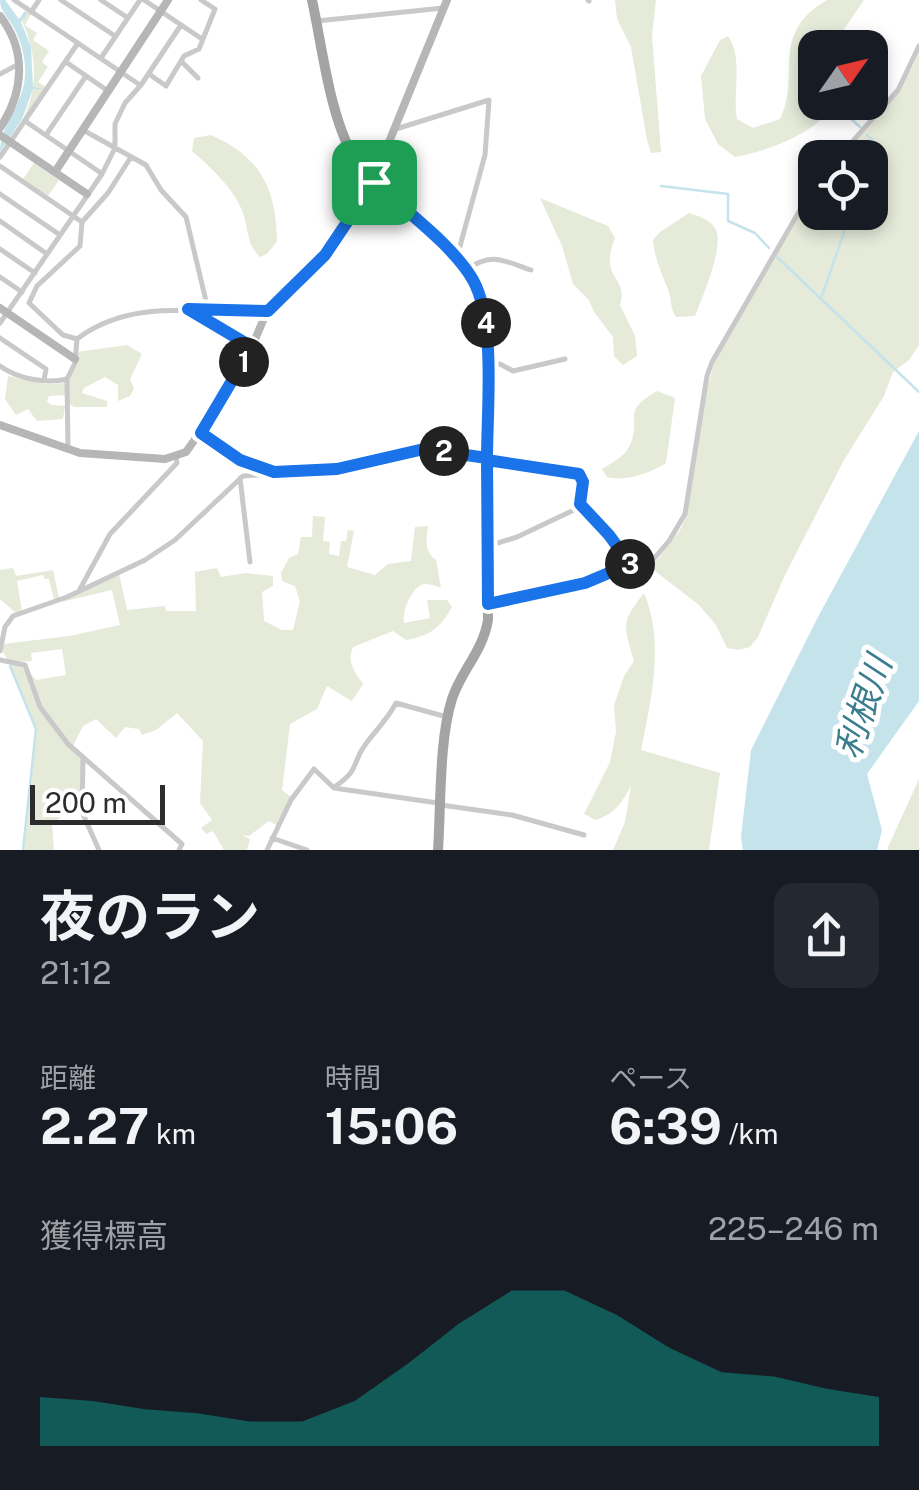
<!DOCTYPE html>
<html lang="ja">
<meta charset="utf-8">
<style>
:root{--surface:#171b24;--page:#242831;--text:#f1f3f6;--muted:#9ea1a6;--accent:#0f766e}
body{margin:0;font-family:"Public Sans","Noto Sans JP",sans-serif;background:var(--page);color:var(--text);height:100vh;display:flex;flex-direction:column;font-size:38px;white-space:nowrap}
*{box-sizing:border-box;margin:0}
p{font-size:32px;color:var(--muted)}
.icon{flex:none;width:55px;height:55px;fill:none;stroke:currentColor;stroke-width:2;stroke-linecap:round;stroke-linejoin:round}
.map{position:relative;height:850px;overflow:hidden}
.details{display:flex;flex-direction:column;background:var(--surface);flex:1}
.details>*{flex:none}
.needle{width:65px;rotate:56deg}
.buttons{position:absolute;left:798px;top:30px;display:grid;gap:20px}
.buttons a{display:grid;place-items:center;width:90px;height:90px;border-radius:20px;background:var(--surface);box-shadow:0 5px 15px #0003;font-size:50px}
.scale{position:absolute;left:30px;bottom:25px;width:135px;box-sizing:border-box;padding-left:10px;border:5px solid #2c2c2c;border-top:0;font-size:28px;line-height:35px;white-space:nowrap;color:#2c2c2c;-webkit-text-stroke:8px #fff;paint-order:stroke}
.pin{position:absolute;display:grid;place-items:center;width:85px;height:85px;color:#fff;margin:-42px;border-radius:20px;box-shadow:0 5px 15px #0006}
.km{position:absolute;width:50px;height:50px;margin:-25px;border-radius:50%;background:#222;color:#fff;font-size:28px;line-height:50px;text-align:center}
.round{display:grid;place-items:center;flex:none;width:105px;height:105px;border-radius:20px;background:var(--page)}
.headline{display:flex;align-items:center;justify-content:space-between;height:170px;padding:0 40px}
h1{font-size:55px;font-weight:700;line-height:75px}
.figures{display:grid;grid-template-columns:repeat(3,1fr);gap:15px;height:170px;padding:10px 40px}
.figures div{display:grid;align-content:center}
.figures b{font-size:50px;font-weight:700}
.figures small{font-size:28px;font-weight:400}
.figures p{font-size:28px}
.chart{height:280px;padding:20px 40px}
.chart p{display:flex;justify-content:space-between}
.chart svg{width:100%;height:180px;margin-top:10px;fill:var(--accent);opacity:.7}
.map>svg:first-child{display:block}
</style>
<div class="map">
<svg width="919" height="850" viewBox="0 0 919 850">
<rect width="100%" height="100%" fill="#fff"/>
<path fill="#e5ead9" d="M615,0h41l-4,36 9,116 -10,1 -4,-13 -16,-93 -14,-28z
M827,0h37l-32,47 -17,1v54l11,1 1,12c-26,23 -57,35 -92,42l-17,-13 -13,-25 -4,-43 19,-36 8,-4c16,24 4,56 9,83l16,9 27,-9c22,-43 -12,-85 47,-119z
M28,12l3,2 -6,11 12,8 -4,7 16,11 -7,11 6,5 -10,15 8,5 -24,34c17,-33 15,-67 0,-100z
M919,52v293l-10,15 -16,12 -9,24 -40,64 -59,115 -27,62 -8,10 -12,3 -11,-2 -11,-23 -17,-20 -48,-37 29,-38 7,-15 20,-126 8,-29 100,-171v23h55v-54l-29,-1c31,-33 61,-62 78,-105z
M211,135c49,22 65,52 66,106l-9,12 -8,4c-14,-13 -11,-27 -17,-44 -8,-24 -33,-46 -51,-62l2,-13z
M34,163l25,17 -11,16 -25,-17z
M540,198l68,28 7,12c-17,43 14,37 5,67l15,31 2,20 -14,9 -9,-9 -1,-19 -19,-25 -5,-12 -16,-16 -11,-38z
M689,213c10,3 22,7 27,17 8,18 -14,68 -21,86l-19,1c-7,-11 -4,-20 -9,-30 -7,-17 -12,-29 -14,-47l7,-8z
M127,345l15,9 -12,25 4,10 -4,7 -12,5v-16l-13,-8 -21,11 -2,5 25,8v6h-33l-6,-4v-22l9,-29z
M8,376l37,8 21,-1 -1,12 -16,1 -2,5 4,4 14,1 -2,13 -26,2 -9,-12 -12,6 -11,-16z
M657,391l18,7 -9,65c-15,10 -42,19 -59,14l-5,-8c9,-6 22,-12 27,-22 14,-27 -10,-35 28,-56z
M313,516l12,1 -2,24 7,1 -1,12 10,2 2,-15h5l2,-11 6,1 -7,36 28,8 13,-11 23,-3 4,-34 13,-1c-2,14 -4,25 8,34l5,28c-5,-2 -11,-4 -16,-4 -14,2 -23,28 -21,39l26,-5 -3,-18h20l5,7c-12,21 -22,29 -46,33l-13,-9 -40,16c-6,16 1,24 10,37l-11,17 -25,-15 -10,23 -27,15 -8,66 10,8 -16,27 -7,-4 -20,15 -7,-1 8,4 -3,11h-23l-11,-19 -7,3 -5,-6 11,-8 -12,-17 3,-62 -26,-28 -21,17 -14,5 -3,-6 -14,-2 -9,11 -20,-19 -13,7 -10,20 9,12 1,43 -31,23 2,26h-30l12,-121 -26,-65 13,1 13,15 30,-5 -4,-26 -31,4 1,8 -23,1 -8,-13 2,-5 66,-8 51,-11 -8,-35 -55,13 62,-29 8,36 38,-4 1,5h30l-1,-39 22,-4 4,9 24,-4 28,3v10l-11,6 2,29 18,9h11l7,-29 -5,-15 -13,-5 -1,-8 8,-15 9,-4 3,-17h11z
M13,568l3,8 37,-6 6,28 -5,1 -5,-20h-4l-2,-4 -26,6 5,31 -5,2 -17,-15v-29z
M644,593c21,49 7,106 -3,157l79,23 -11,77h-96l12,-28 6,-36c-10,17 -15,27 -35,34l-12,-6 26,-52 6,-30 -2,-27 10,-29 10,-15c-10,-35 -14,-38 10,-68z
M919,779v71h-31v-3z"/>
<path fill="#c4e3eb" d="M0,0h5l14,19 6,-8 3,2 -7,9 10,25 2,40 11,2h-11l-11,30 -22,33c0,-27 23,-47 25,-76 1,-17 -3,-33 -11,-48 -5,-10 -14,-16 -14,-28z
M919,431v270l-52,73 15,56 -5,20h-134l-2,-13 10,-87 67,-133z"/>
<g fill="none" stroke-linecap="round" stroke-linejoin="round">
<path stroke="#c4e3eb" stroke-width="2.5" d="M848,116l12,11
M867,135l10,10 -7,17
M661,186l67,8v27l27,12 14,15
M777,257l142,135
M822,296l29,-84
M10,666l26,63 -13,121"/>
<path stroke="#c9c9c9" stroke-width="5" d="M14,0l126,85
M61,0l54,36
M101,0l27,18
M144,0l58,39
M588,0l1,1
M31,12l8,-12
M317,21l126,-13
M101,58l39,-58
M181,61l17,17
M66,62l42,29
M0,74l17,-9
M149,74l17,12 18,-30 15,-7 16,-40 -14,-9
M25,121l76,52
M396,129l93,-29 -4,55 -28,102
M83,130l63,35 15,25 25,27 25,105
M46,135l40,-59
M0,157l78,-114
M838,158l60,-68 21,-44
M0,166l82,56
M0,194l60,41
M0,221l47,33
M0,249l35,24
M467,270c24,-19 37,-9 64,0
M0,277l22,15
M191,311l59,35
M0,323l102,-149 13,-26v-24l10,-21 16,-18 40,-60
M0,338l46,31 -2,11
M77,339l-14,-4 -34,-32 8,-17 43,-40 2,-24 26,-29 23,-36
M77,339c57,-43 126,-24 190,-28
M487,363l13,1 13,7 52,-12
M0,366c18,13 46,18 67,13
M201,433l39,26 32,12
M68,449l-1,-70 8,-16 2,-24
M487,460l87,11 5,3c6,9 4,27 -3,35l-59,28 -29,9
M240,478l10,84
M580,504l29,31 20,28
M80,589l30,-55 67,-71 -1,-5
M489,604l96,-21 38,-19 23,4 23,-27 16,-27 22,-138 5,-14 103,-178
M0,651l5,-24 8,-11 54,-19 78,-37 30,-20 68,-64 94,-7 87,-20 61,8
M0,660l25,5 15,42 28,37 114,100 -3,6
M83,758l-1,54 17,38
M336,786c25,-18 15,-22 29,-41 11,-15 22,-25 31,-42l51,14
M441,805l71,10 72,20
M272,838l35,12
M267,850l24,-50 23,-31 20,19 104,15"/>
<path stroke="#b6b6b6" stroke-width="8" d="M0,16c27,35 24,76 0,112
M0,135l87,59
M55,172l113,-172
M0,308l75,51
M0,425l80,28 85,6 21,-7 34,-48 31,-55 16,-38 58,-56 46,-69 76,-186"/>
<path stroke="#a4a4a4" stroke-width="10" d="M312,0c11,50 18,122 46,164 38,56 113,81 128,152l2,304c-5,31 -27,51 -36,79 -13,40 -11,107 -14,151"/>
</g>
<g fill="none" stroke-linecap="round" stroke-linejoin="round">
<g stroke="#fff" stroke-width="20">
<path id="route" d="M374,182l-49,73 -57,56 -80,-2 64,38 -51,86 39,27 34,12 63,-3 87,-20 63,9v2l1,144 97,-21 45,-19 -21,-29 -29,-31 3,-22 -4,-8 -92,-14v-2c0,-48 9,-137 -14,-178 -20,-35 -69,-70 -99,-98"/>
</g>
<use href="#route" stroke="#1a73e8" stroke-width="12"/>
</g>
<g text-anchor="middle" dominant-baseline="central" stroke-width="10" stroke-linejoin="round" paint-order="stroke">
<g font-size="35" font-style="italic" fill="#397d8f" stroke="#fff">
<text transform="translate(863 707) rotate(-71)">利根川</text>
</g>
</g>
</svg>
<div class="buttons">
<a><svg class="needle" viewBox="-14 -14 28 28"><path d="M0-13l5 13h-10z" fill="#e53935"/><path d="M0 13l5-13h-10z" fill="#9ea1a6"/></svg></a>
<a><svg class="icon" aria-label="locate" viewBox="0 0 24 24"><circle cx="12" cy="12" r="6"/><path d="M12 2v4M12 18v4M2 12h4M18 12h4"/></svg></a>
</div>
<div class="scale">200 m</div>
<div class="pin" style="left:374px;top:182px;background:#1e9e55"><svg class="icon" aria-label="arrive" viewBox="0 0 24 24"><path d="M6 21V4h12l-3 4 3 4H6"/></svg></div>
<b class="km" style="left:244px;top:362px">1</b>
<b class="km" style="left:444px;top:451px">2</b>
<b class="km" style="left:630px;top:564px">3</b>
<b class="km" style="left:486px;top:323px">4</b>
</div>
<section class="details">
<div class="headline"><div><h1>夜のラン</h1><p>21:12</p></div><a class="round"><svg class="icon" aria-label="share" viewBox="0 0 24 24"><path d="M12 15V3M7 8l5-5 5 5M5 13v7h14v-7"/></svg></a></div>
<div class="figures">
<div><p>距離</p><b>2.27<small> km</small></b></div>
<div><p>時間</p><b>15:06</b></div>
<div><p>ペース</p><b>6:39<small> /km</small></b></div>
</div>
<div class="chart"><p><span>獲得標高</span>225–246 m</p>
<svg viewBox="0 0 160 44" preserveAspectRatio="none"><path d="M0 44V32L10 33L20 35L30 36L40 38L50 38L60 33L70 24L80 14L90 6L100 6L110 12L120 20L130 26L140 27L150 30L160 32V44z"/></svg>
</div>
</section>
